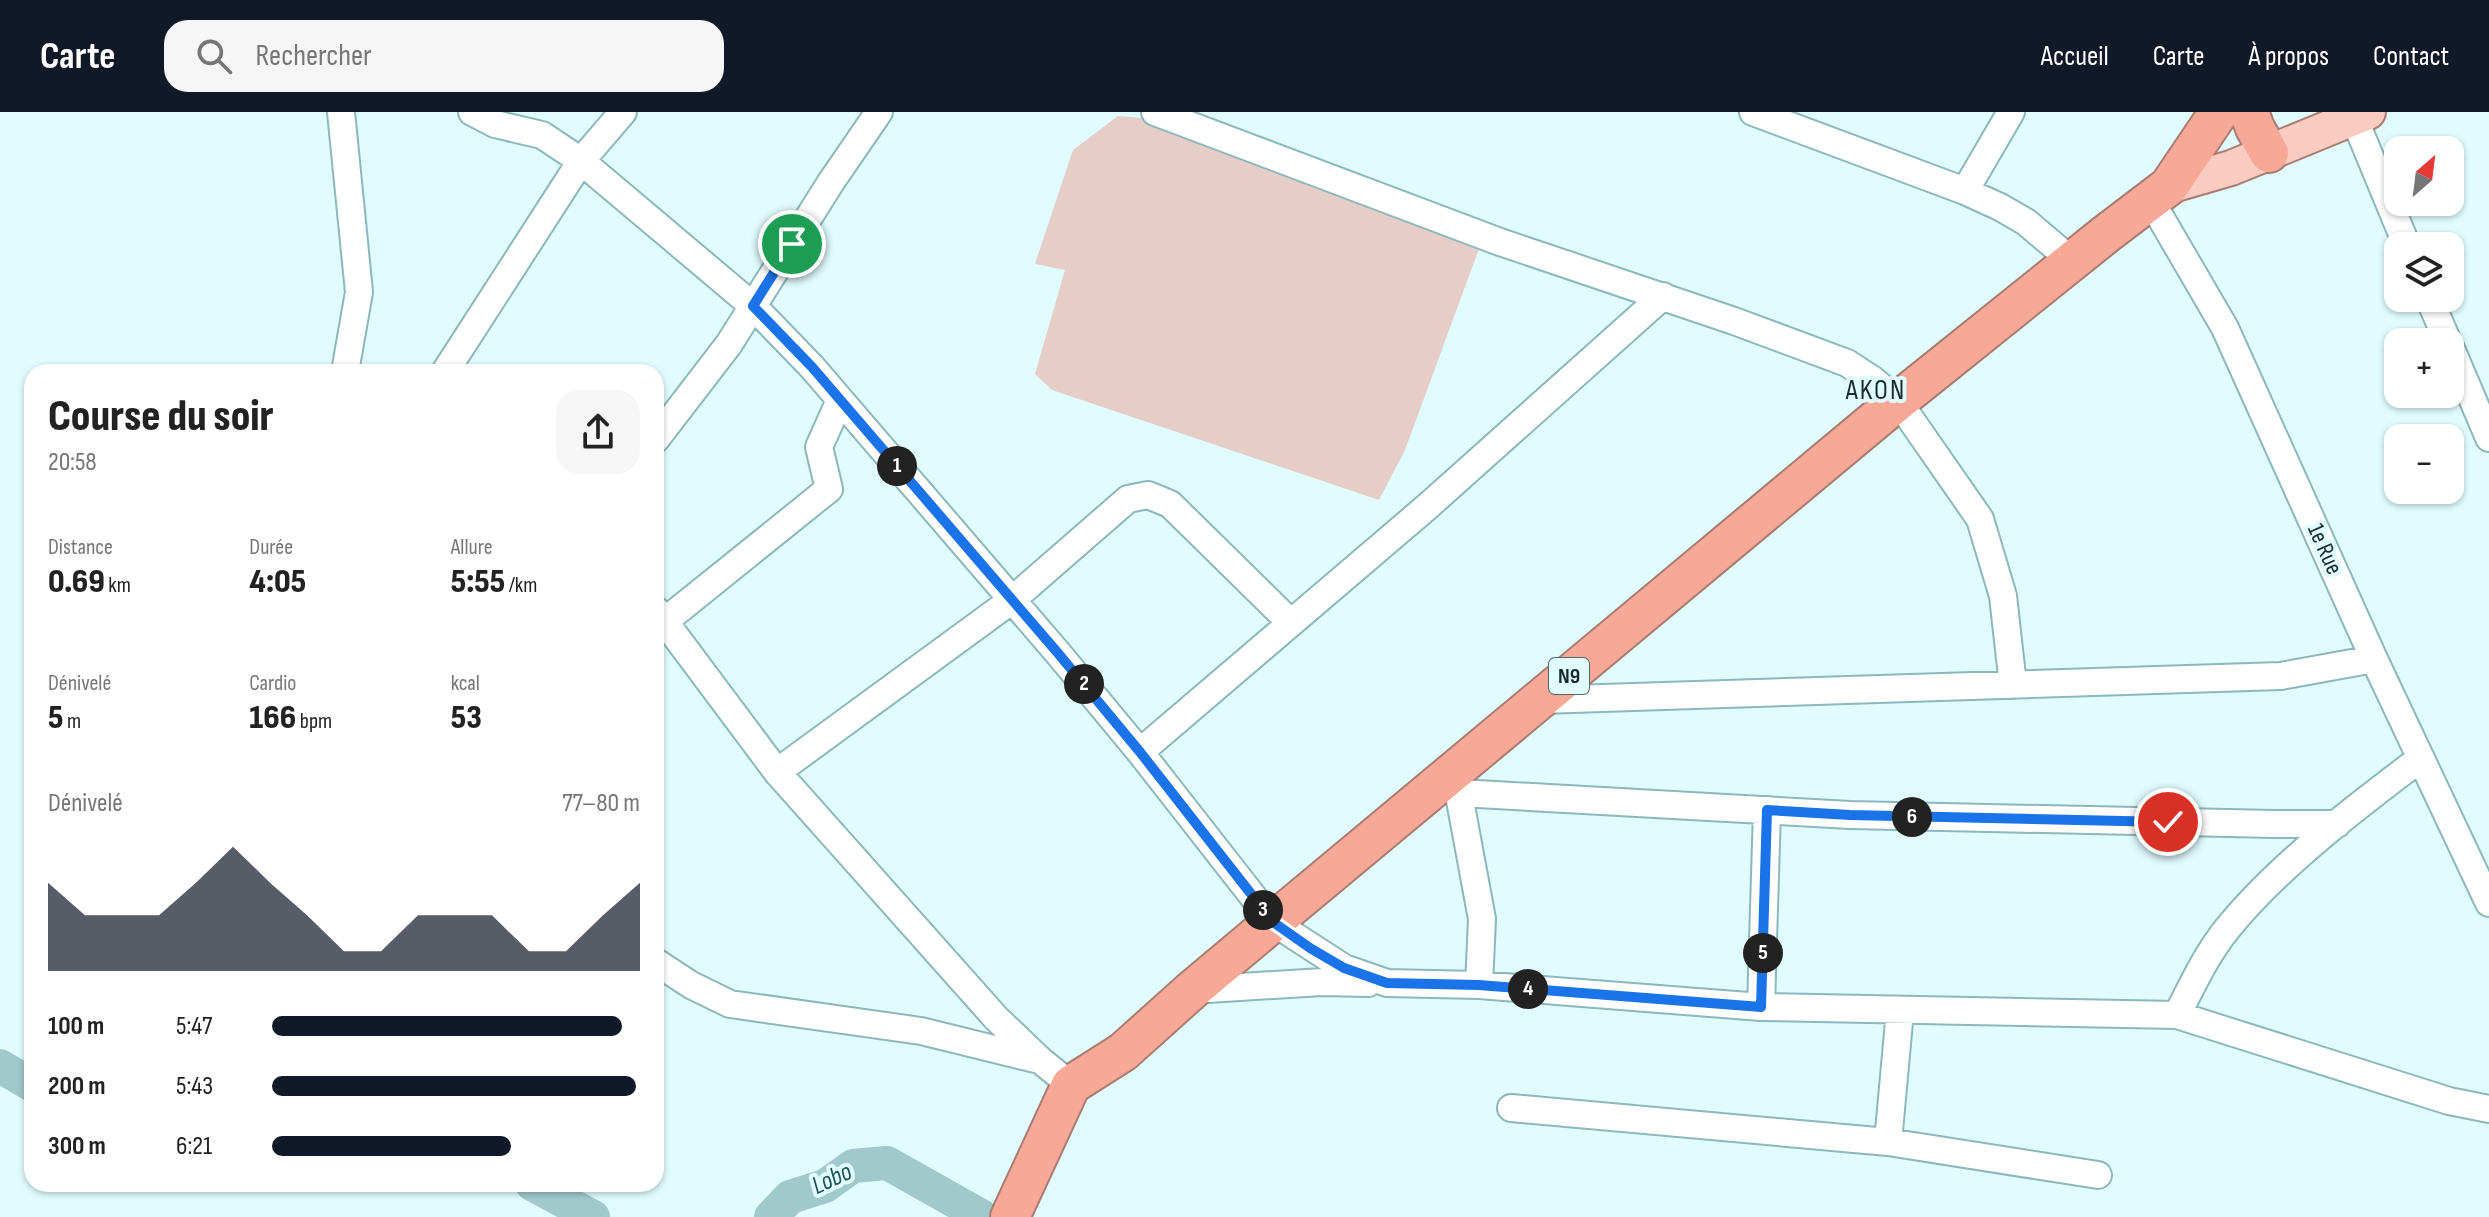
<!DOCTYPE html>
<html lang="fr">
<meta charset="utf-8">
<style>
:root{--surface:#fff;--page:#f6f6f6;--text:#222;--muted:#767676;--accent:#111827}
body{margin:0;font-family:"Sofia Sans Condensed",sans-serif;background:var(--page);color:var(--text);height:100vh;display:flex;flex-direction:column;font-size:30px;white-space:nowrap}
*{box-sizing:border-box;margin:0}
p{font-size:26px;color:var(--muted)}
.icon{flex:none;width:44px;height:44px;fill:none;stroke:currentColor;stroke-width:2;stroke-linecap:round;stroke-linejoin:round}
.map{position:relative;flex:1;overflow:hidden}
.side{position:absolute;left:24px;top:252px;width:640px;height:828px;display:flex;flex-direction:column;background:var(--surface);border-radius:24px;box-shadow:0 2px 6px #0004}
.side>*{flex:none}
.needle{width:52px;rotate:28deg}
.tools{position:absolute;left:2384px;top:24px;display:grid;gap:16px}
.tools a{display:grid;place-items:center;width:80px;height:80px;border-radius:16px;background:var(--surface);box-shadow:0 2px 6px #0004;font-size:40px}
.pin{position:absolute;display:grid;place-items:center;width:68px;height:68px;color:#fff;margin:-34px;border:4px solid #fff;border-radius:50%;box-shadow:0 2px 8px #0007}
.km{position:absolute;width:40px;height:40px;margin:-20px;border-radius:50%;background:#222;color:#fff;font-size:22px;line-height:40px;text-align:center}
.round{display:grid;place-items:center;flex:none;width:84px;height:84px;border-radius:24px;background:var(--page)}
.overview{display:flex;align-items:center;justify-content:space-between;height:136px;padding:0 24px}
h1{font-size:44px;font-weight:800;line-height:60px}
.figures{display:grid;grid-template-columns:repeat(3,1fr);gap:12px;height:136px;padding:8px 24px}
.figures div{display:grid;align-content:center}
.figures b{font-size:34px;font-weight:800}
.figures small{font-size:22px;font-weight:400}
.figures p{font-size:22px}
.chart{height:224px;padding:16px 24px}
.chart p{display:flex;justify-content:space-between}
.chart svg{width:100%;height:144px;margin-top:8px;fill:var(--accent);opacity:.7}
ul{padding:0 24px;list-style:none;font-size:26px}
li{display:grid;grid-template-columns:128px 96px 1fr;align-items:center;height:60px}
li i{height:20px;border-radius:10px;background:var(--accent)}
header{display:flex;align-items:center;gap:48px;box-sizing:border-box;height:112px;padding:0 40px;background:var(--accent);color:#fff}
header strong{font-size:38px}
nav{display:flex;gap:44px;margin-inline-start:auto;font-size:28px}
.search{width:560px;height:72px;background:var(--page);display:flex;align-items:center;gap:20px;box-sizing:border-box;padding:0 28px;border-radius:24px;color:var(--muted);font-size:30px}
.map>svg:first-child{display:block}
</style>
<header>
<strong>Carte</strong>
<div class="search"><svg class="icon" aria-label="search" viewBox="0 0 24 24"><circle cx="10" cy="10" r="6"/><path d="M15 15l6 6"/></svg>Rechercher</div>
<nav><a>Accueil</a><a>Carte</a><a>À propos</a><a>Contact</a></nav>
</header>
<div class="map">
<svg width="2489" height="1105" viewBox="0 0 2489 1105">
<rect width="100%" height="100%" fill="#e1fcfe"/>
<path fill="#e6cdc7" d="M1118,4l39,3 323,127 -75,204 -26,50 -327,-110 -17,-16 30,-104 -30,-6 38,-114z"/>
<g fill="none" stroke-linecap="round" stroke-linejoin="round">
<path stroke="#a1c8cb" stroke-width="34" d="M0,954l32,19
M532,1072l61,33
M771,1105l19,-20 35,-11 28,-20 34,-3 96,54"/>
<g stroke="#8cb8bb" stroke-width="30">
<path id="minor" d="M341,0l18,180 -14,80
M472,0l23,12 47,11 39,26 172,145 59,61 245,285 83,100 133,170 71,46 43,15 92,2 282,22 416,8 272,86 40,8
M1155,0l345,130 234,79 113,42 26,17 25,21 82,118 23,77 10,89
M1753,0l212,79 35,16 26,15 47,40
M2354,6l53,128
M1965,79l46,-79
M2151,89l74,127 149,331 115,244
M2429,186l19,44
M2450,234l39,92
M445,260l136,-211 42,-49
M656,327l73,-95 102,-162 48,-70
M656,498l121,162 219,246 44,42 31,25
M665,509l164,-132 -10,-42 21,-47
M1541,588l740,-24 93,-17
M1140,640l288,-246 235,-210
M777,660l235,-172 116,-101 20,-4 22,9 121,119
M1456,667l26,140 -3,66
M1460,681l390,22 424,9h63
M656,850l35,23 39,19 191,27 118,29
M1192,878l130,-8 46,1
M1761,895l6,-197
M2177,903c15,-29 29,-60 50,-86 51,-63 129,-122 194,-171
M1511,996l377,34 210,33
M1888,1030l12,-131"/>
</g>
<g stroke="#a97c71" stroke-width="38">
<path id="major" d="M2169,74l62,-18 137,-56"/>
</g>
<g stroke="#a97c71" stroke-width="42">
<path id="highway" d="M2249,0l6,16 14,25
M1010,1105l61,-132 52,-33 69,-62 81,-68 625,-521 208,-167 63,-48 50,-74"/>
</g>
<use href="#minor" stroke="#fff" stroke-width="26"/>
<use href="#major" stroke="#facbc0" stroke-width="34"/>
<use href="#highway" stroke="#f7a896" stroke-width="38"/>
</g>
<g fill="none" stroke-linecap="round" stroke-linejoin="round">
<g stroke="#fff" stroke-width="16">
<path id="route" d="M792,132l-39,62 59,61 245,285 83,100 133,170 37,26 34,20 43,15 92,2 282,22 6,-197 83,5 318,7"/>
</g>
<use href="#route" stroke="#1a73e8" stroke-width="10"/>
</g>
<g text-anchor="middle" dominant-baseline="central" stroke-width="8" stroke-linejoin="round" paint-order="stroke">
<rect fill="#e1fcfe" stroke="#55696b" stroke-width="2" x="1549" y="546" width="40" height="36" rx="6"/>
<g font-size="22" font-weight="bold" fill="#192a2c">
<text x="1569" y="564">N9</text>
</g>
<g font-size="24" fill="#192a2c" stroke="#e1fcfe">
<text transform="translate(2325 437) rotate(66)">1e Rue</text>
</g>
<g font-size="26" font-style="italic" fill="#1d5458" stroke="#e1fcfe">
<text transform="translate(832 1067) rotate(-25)">Lobo</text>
</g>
<g font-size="28" letter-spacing="2" fill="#192a2c" stroke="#e1fcfe">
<text x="1876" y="278">AKON</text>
</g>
</g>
</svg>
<div class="tools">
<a><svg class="needle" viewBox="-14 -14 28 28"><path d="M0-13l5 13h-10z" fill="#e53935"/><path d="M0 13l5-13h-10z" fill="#767676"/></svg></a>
<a><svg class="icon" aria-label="layers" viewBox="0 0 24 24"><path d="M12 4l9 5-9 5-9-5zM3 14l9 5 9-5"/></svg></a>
<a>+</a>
<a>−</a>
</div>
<div class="pin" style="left:792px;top:132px;background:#1e9e55"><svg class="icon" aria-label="arrive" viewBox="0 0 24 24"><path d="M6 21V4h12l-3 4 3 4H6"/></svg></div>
<div class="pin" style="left:2168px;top:710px;background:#d93025"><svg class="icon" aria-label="check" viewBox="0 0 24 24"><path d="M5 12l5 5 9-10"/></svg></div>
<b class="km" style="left:897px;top:354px">1</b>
<b class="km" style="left:1084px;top:572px">2</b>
<b class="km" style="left:1263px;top:798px">3</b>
<b class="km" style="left:1528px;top:877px">4</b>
<b class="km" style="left:1763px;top:841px">5</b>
<b class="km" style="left:1912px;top:705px">6</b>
<section class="side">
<div class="overview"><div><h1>Course du soir</h1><p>20:58</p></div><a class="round"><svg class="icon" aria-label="share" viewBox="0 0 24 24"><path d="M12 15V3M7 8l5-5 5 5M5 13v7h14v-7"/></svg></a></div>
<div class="figures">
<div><p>Distance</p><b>0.69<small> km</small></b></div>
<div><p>Durée</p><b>4:05</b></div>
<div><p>Allure</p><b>5:55<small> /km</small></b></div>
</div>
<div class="figures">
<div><p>Dénivelé</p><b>5<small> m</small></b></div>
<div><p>Cardio</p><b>166<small> bpm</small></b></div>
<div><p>kcal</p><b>53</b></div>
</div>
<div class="chart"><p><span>Dénivelé</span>77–80 m</p>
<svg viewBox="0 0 160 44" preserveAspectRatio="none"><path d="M0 44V17L10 27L20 27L30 27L40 17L50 6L60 17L70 27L80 38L90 38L100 27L110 27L120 27L130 38L140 38L150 27L160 17V44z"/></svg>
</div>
<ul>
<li><b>100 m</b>5:47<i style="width:95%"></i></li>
<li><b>200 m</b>5:43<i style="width:99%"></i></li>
<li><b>300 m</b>6:21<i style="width:65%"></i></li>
</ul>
</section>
</div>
